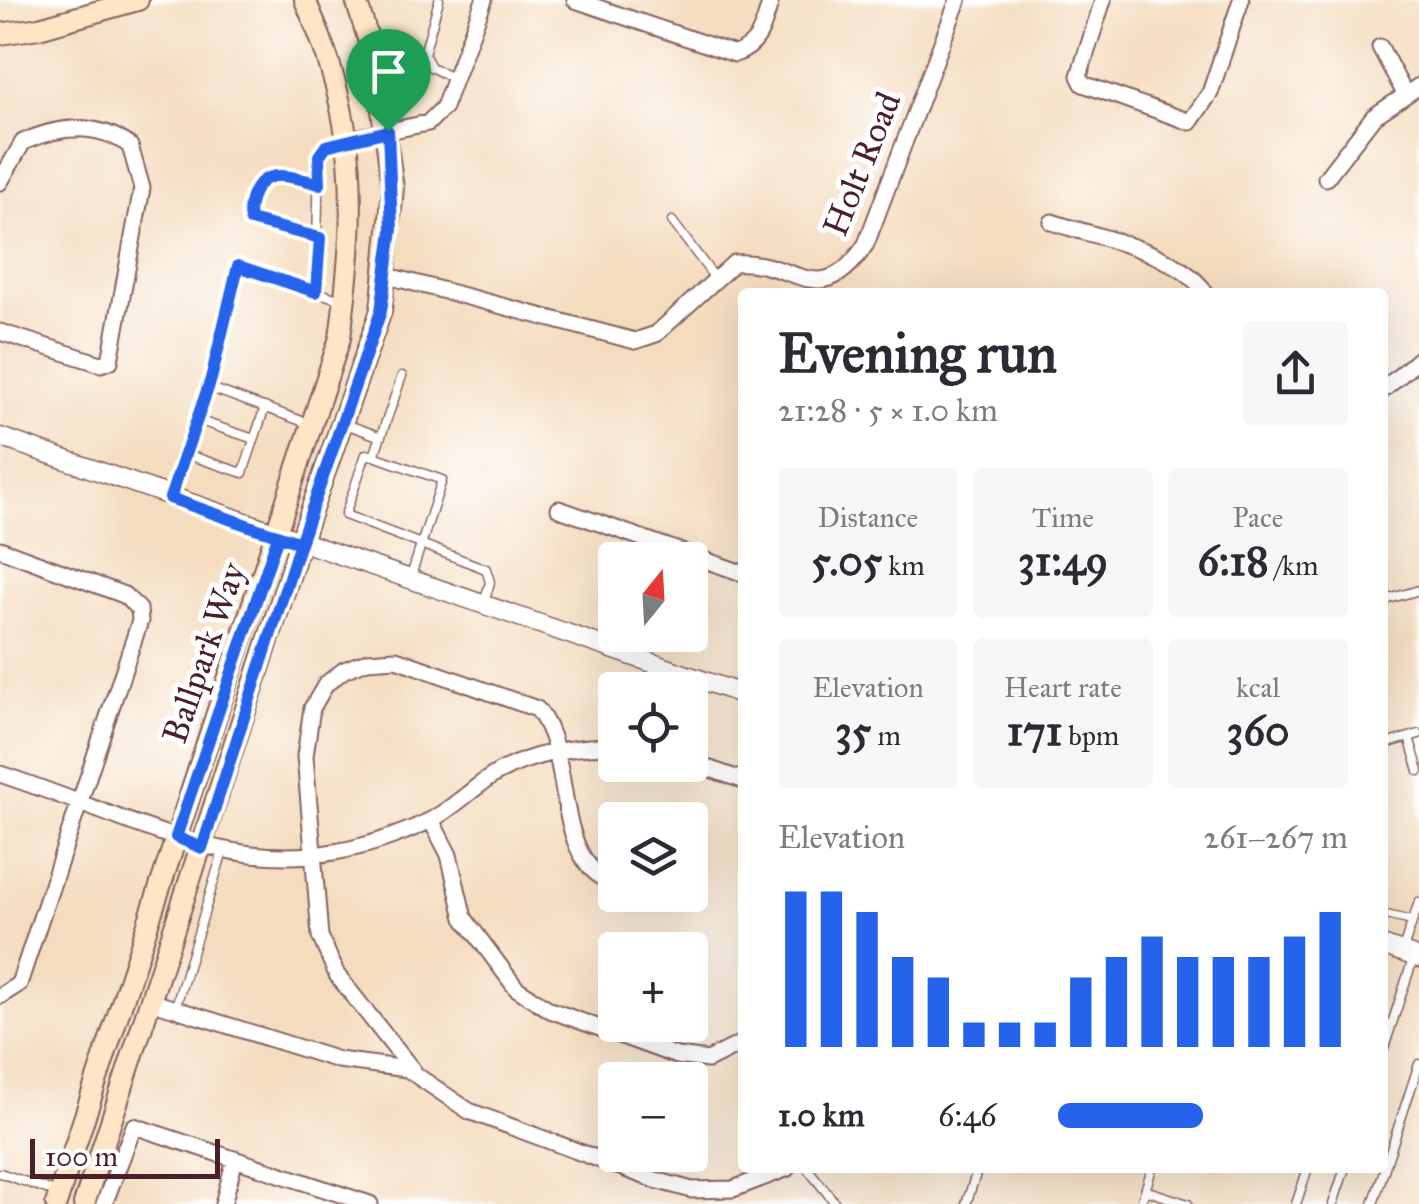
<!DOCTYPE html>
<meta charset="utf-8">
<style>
:root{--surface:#fff;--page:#f7f7f7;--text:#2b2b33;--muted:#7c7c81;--accent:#2563eb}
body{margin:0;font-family:"IM FELL Great Primer",serif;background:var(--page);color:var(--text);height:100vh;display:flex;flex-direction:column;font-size:38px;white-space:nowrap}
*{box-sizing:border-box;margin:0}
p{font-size:32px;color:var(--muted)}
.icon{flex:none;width:55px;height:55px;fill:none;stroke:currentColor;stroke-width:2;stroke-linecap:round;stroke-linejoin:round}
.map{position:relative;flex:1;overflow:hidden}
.details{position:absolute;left:738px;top:288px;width:650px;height:885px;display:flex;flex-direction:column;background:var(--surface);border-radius:10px;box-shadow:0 10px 40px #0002}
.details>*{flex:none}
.needle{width:65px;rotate:18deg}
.tools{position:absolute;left:598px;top:542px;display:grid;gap:20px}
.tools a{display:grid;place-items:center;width:110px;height:110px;border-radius:10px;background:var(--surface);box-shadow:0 10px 40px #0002;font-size:50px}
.scale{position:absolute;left:30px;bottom:25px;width:190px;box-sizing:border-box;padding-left:10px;border:5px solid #4a1f2b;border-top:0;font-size:28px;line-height:35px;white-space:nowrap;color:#4a1f2b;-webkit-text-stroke:8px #fff;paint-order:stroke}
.pin{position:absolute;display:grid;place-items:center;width:85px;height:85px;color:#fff;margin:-102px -42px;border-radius:50% 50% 50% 0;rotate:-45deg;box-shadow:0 0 10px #0007}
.pin .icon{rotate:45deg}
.round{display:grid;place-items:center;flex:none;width:105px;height:105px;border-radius:10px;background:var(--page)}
.summary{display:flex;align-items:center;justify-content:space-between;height:170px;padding:0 40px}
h1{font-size:55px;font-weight:700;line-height:75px}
.metrics{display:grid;grid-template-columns:repeat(3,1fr);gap:15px;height:170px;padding:10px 40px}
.metrics div{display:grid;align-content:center;border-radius:10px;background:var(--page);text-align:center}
.metrics b{font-size:42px;font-weight:700}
.metrics small{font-size:28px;font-weight:400}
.metrics p{font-size:28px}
.chart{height:280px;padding:20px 40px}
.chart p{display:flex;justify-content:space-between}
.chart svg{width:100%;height:180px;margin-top:10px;stroke:var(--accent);stroke-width:6}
ul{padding:0 40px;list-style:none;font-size:32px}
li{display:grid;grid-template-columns:160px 120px 1fr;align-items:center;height:75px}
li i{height:25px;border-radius:12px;background:var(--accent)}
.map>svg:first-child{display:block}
</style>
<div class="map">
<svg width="1419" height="1204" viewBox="0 0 1419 1204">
<rect width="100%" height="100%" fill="#fff"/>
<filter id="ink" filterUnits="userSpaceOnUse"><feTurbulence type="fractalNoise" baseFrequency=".01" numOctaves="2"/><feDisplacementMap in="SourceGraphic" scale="20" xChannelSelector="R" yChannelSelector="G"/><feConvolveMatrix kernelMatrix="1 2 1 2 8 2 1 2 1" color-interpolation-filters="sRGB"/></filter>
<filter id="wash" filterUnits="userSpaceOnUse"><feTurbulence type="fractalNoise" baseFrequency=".0048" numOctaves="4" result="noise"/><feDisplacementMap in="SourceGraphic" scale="40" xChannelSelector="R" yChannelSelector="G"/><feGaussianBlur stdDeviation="2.25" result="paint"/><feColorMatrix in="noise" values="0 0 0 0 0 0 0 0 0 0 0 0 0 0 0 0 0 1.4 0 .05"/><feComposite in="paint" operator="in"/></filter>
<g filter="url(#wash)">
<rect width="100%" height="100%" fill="#f4ddbf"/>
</g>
<g filter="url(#ink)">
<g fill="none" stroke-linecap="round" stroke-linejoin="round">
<g stroke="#86625f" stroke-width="11">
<path id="service" d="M439,0l-15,54 7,13 23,12
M320,184l-53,-8 -11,11 -9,29 10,8 63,13
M672,221l42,56
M316,292l3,-136 7,-10 19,-6
M402,376l-28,80 68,24 -31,96
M208,387l102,37
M197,420l57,19
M343,423l38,14
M185,454l58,19 22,-66
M374,456l-8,-2 -21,61 141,54 4,13 -6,21
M171,494l40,-115 28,-113 102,34
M1382,601l37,-11
M1409,737l10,34
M1382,745l37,-11
M1382,914l30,7
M1402,952l17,-50
M175,1009l48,-158
M1382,1054l31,-95
M807,1168l29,36
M0,1173l55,19
M1145,1190l43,14
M966,1204l12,-36
M1141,1204l11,-36
M1296,1204l12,-36
M1333,1204l12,-36
M1373,1204l46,-140"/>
</g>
<g stroke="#86625f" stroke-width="19">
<path id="minor" d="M575,0l160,54c26,-8 29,-31 36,-54
M1103,0l-24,76 4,8 107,38 20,-29 31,-93
M1380,47l25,47
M349,139l79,-16 16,-16 40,-107
M1326,178l47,-61 46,-31
M0,182l23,-40c36,-16 74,-21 107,4l12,42 -32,173 -9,3 -101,-32
M1052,222c46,16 123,28 153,70
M388,276l247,65 21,-7 78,-71c60,-5 86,52 132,-19l92,-244
M1382,391l37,-32
M559,509l183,64
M0,549l124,46 15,14 1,12 -121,363 -19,12
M690,762l52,18
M0,774c159,52 261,127 429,47 24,-12 44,-34 68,-48 31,-18 83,-29 118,-26
M431,820l18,35 15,63 52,70 34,22 127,46 31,4 34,-17
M644,895l9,3
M150,1001l188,59 69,9 62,42 186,69 37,10 41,-1 55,-21
M414,1072l-77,-97 -17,-39 -15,-180 7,-48 14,-24 18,-14 23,-9 29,-2 141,50c40,49 12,149 78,176
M104,1204l30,-78 236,78
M223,1204l12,-45"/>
</g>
<g stroke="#86625f" stroke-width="21">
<path id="tertiary" d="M0,437l742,257
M1382,945l37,13"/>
</g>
<g stroke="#86625f" stroke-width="24">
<path id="secondary" d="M0,34l39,-6 99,-28
M56,1204l284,-866c17,-131 20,-215 -35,-338
M84,1204l216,-661 81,-232 12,-123 -18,-127 -19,-61"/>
</g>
<use href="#service" stroke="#fff" stroke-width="8"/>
<use href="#minor" stroke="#fff" stroke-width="15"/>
<use href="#tertiary" stroke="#fff" stroke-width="18"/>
<use href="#secondary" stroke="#fde5c5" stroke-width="20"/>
</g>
</g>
<g fill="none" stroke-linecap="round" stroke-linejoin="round" filter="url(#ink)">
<g stroke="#fff" stroke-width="20">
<path id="route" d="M388,131l-62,15 -7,10 1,28c-26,-6 -56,-20 -68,13 -3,9 -4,15 -2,23l70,18 -4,54 -78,-26 -27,113 -41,119 88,31c14,4 28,9 42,14l-98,305 -26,-11 102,-301 22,7 81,-232 11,-81 -4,-99"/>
</g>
<use href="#route" stroke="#2563eb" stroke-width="12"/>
</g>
<g text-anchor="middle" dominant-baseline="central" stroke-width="10" stroke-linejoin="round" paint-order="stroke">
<g font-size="35" fill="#4a1f2b" stroke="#fff">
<text transform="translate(862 164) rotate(-68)">Holt Road</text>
<text transform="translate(204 653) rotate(-71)">Ballpark Way</text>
</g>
</g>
</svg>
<div class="tools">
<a><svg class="needle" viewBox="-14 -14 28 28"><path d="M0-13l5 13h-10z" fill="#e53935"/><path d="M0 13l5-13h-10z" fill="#7c7c81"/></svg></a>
<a><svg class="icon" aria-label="locate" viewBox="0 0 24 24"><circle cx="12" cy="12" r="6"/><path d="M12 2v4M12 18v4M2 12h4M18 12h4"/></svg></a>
<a><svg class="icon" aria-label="layers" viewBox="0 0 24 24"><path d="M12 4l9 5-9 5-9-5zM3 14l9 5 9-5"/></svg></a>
<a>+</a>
<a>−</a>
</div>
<div class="scale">100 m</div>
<div class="pin" style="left:388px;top:131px;background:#1e9e55"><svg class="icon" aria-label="arrive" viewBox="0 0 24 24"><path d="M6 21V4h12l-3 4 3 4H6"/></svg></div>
<section class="details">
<div class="summary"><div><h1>Evening run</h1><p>21:28 · 5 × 1.0 km</p></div><a class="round"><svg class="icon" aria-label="share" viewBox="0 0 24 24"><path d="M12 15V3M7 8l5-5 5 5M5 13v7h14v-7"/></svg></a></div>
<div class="metrics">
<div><p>Distance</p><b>5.05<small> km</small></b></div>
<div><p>Time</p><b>31:49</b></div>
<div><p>Pace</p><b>6:18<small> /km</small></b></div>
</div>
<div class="metrics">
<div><p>Elevation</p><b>35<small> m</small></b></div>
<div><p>Heart rate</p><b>171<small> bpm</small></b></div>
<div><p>kcal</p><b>360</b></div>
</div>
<div class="chart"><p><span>Elevation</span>261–267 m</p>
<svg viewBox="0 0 160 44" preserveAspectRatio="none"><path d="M5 44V6M15 44V6M25 44V11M35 44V22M45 44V27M55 44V38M65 44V38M75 44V38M85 44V27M95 44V22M105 44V17M115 44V22M125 44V22M135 44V22M145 44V17M155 44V11"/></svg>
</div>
<ul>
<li><b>1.0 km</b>6:46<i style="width:50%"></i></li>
</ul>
</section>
</div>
